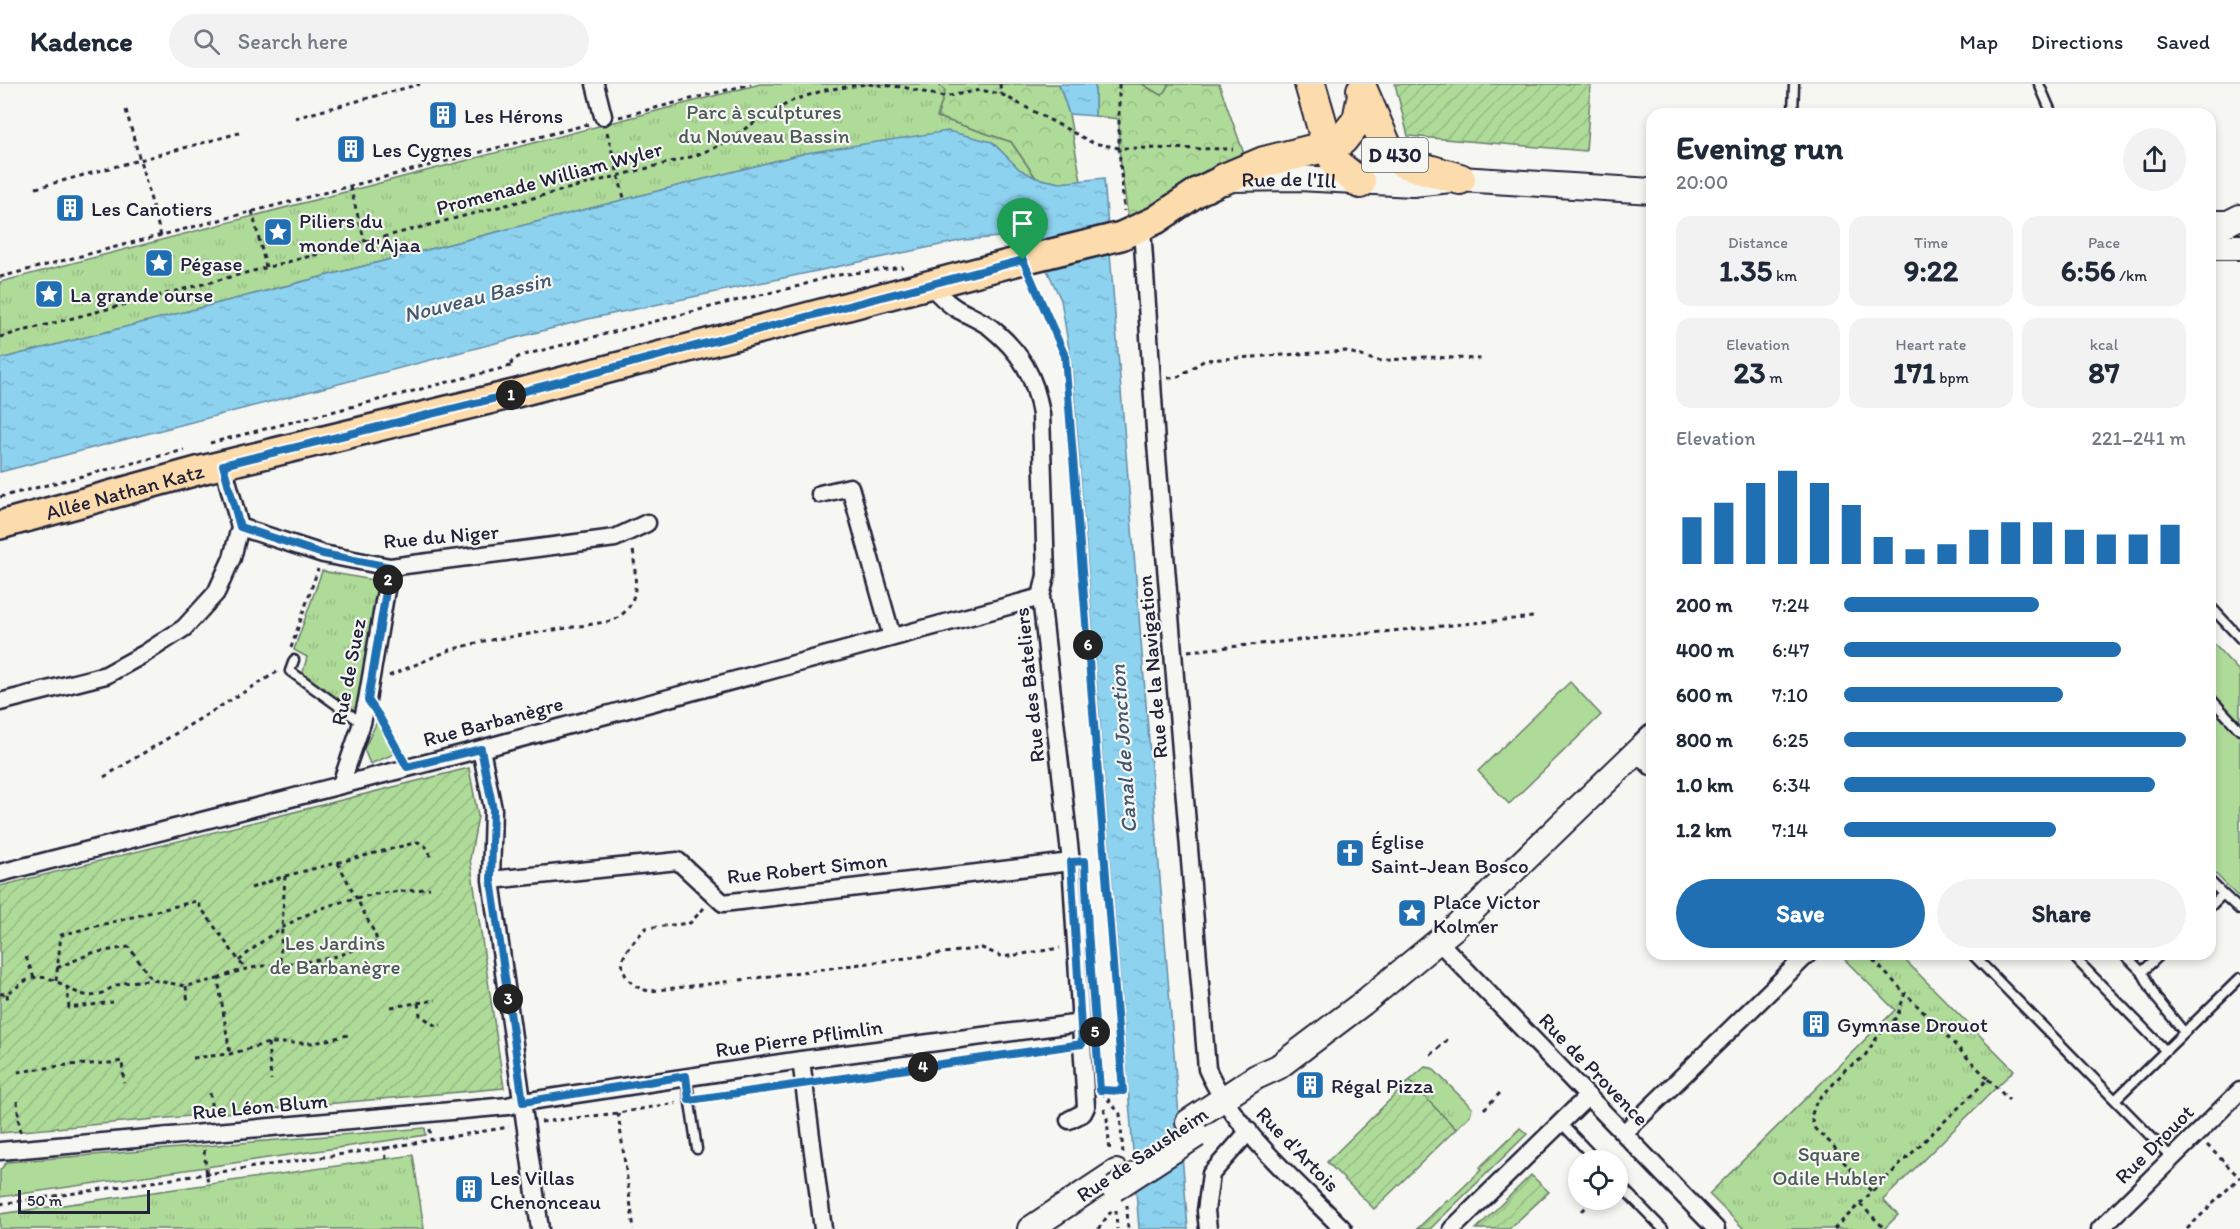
<!DOCTYPE html>
<meta charset="utf-8">
<style>
:root{--surface:#fff;--page:#f2f2f3;--text:#1f2937;--muted:#747a83;--line:#e0e1e3;--accent:#1f6fb2}
body{margin:0;font-family:Itim,sans-serif;background:var(--page);color:var(--text);height:100vh;display:flex;flex-direction:column;font-size:22px;white-space:nowrap}
*{box-sizing:border-box;margin:0}
p{font-size:20px;color:var(--muted)}
.icon{flex:none;width:33px;height:33px;fill:none;stroke:currentColor;stroke-width:2;stroke-linecap:round;stroke-linejoin:round}
.map{position:relative;flex:1;overflow:hidden}
.side{position:absolute;left:1646px;top:24px;width:570px;height:852px;display:flex;flex-direction:column;background:var(--surface);border-radius:18px;box-shadow:0 3px 9px #0003}
.side>*{flex:none}
.buttons{position:absolute;left:1568px;top:1066px;display:grid;gap:12px}
.buttons a{display:grid;place-items:center;width:60px;height:60px;border-radius:50%;background:var(--surface);box-shadow:0 3px 9px #0003;font-size:30px}
.scale{position:absolute;left:18px;bottom:15px;width:132px;box-sizing:border-box;padding-left:6px;border:3px solid #22223b;border-top:0;font-size:16px;line-height:21px;white-space:nowrap;color:#22223b;-webkit-text-stroke:4px #f6f6f2;paint-order:stroke}
.pin{position:absolute;display:grid;place-items:center;width:51px;height:51px;color:#fff;margin:-62px -26px;border-radius:50% 50% 50% 0;rotate:-45deg;box-shadow:0 0 6px #0007}
.pin .icon{rotate:45deg}
.km{position:absolute;width:30px;height:30px;margin:-15px;border-radius:50%;background:#222;color:#fff;font-size:16px;line-height:30px;text-align:center}
.round{display:grid;place-items:center;flex:none;width:63px;height:63px;border-radius:32px;background:var(--page)}
.headline{display:flex;align-items:center;justify-content:space-between;height:102px;padding:0 30px}
h1{font-size:33px;font-weight:800;line-height:45px}
.stats{display:grid;grid-template-columns:repeat(3,1fr);gap:9px;height:102px;padding:6px 30px}
.stats div{display:grid;align-content:center;border-radius:15px;background:var(--page);text-align:center}
.stats b{font-size:30px;font-weight:800}
.stats small{font-size:16px;font-weight:400}
.stats p{font-size:16px}
.chart{height:168px;padding:12px 30px}
.chart p{display:flex;justify-content:space-between}
.chart svg{width:100%;height:108px;margin-top:6px;stroke:var(--accent);stroke-width:6}
.action{display:flex;gap:12px;margin-top:auto;padding:12px 30px}
.action a{flex:1;height:69px;border-radius:36px;background:var(--accent);color:#fff;font-size:24px;font-weight:800;line-height:69px;text-align:center}
.action a+a{background:var(--page);color:var(--text)}
ul{padding:0 30px;list-style:none;font-size:20px}
li{display:grid;grid-template-columns:96px 72px 1fr;align-items:center;height:45px}
li i{height:15px;border-radius:8px;background:var(--accent)}
header{display:flex;align-items:center;gap:36px;box-sizing:border-box;height:84px;padding:0 30px;background:var(--surface);border-bottom:2px solid var(--line)}
header strong{font-size:28px}
nav{display:flex;gap:33px;margin-inline-start:auto;font-size:21px}
.search{width:420px;height:54px;background:var(--page);display:flex;align-items:center;gap:15px;box-sizing:border-box;padding:0 21px;border-radius:33px;color:var(--muted);font-size:22px}
.map>svg:first-child{display:block}
</style>
<header>
<strong>Kadence</strong>
<div class="search"><svg class="icon" aria-label="search" viewBox="0 0 24 24"><circle cx="10" cy="10" r="6"/><path d="M15 15l6 6"/></svg>Search here</div>
<nav><a>Map</a><a>Directions</a><a>Saved</a></nav>
</header>
<div class="map">
<svg width="2240" height="1145" viewBox="0 0 2240 1145">
<defs>
<pattern id="forest-crowns" width="20" height="18" patternUnits="userSpaceOnUse" patternTransform="scale(1.5)"><rect width="20" height="18" fill="#afdb99"/><path d="M2 6a3 3 0 1 1 6 0M12 15a3 3 0 1 1 6 0" fill="none" stroke="#96bc85"/></pattern>
<pattern id="park-tufts" width="24" height="20" patternUnits="userSpaceOnUse" patternTransform="scale(1.5)"><rect width="24" height="20" fill="#afdb99"/><path d="M3 7l-1-3M5 7V3M7 7l1-3M15 17l-1-3M17 17v-4M19 17l1-3" fill="none" stroke="#96bc85"/></pattern>
<pattern id="garden-furrows" width="10" height="10" patternUnits="userSpaceOnUse" patternTransform="scale(1.5)"><rect width="10" height="10" fill="#afdb99"/><path d="M-1 1l2-2M0 10L10 0M9 11l2-2" fill="none" stroke="#96bc85"/></pattern>
<pattern id="water-ripples" width="26" height="14" patternUnits="userSpaceOnUse" patternTransform="scale(1.5)"><rect width="26" height="14" fill="#8dd2ef"/><path d="M2 4q2-2 4 0t4 0M15 11q2-2 4 0t4 0" fill="none" stroke="#79b4ce"/></pattern>
</defs>
<rect width="100%" height="100%" fill="#f6f6f2"/>
<filter id="ink" filterUnits="userSpaceOnUse"><feTurbulence type="fractalNoise" baseFrequency=".0167" numOctaves="2"/><feDisplacementMap in="SourceGraphic" scale="12" xChannelSelector="R" yChannelSelector="G"/><feConvolveMatrix kernelMatrix="1 2 1 2 8 2 1 2 1" color-interpolation-filters="sRGB"/></filter>
<g filter="url(#ink)">
<path fill="#afdb99" stroke="#687e6a" stroke-width="1.5" d="M1142,0h27l-7,12z
M2210,556l30,32v227l-30,-31z
M1570,598l31,33 -92,89 -31,-33z
M378,636l16,34 -24,10 -6,-15z
M425,1044l1,7 -426,62v-27l7,-8z"/>
<path fill="url(#forest-crowns)" stroke="#687e6a" stroke-width="1.5" d="M938,0h121l10,30 12,67 -21,2 -24,-5 -25,-36 -74,-25 8,-26z
M1095,0h47l20,12 7,-12h50l25,70 -113,67 -3,-3 -9,-68v-31l-24,-3z"/>
<path fill="url(#park-tufts)" stroke="#687e6a" stroke-width="1.5" d="M760,0h178l7,7 -8,26 74,25 25,36 -17,-9 -27,-27 -186,11 -806,206v-77z
M322,487l57,10 -23,132 -54,-37 5,-19 -13,-7z
M1848,870h51l115,116 -131,130 15,15 -14,14h-140l-35,-35 186,-184 -51,-51z
M1425,983l7,1 40,40 -2,7 -14,14 -47,-48z
M413,1071l11,74h-424v-15z"/>
<path fill="url(#garden-furrows)" stroke="#687e6a" stroke-width="1.5" d="M1395,0h196l-5,67 -178,-15z
M469,684l9,48 -8,43 34,229 -504,45v-247z
M1409,997l47,48 -82,80 -47,-47z
M1520,1044l7,6 -97,95h-13l30,-29 2,1 32,-31 -2,-2z
M1531,1091l18,17 -40,37h-33z"/>
<path fill="url(#water-ripples)" stroke="#628ca7" stroke-width="1.5" d="M1059,0h36v32l-26,-2z
M948,47l44,11 27,27 17,9 24,5 44,-5 84,1051h-49l-67,-861 -11,-68 -13,-28 -20,-29 -16,-7 -48,4 -376,79 -588,153v-113l806,-206z"/>
<g fill="none" stroke-linecap="round" stroke-linejoin="round">
<g stroke="#22223b" stroke-width="13">
<path id="lane" d="M2039,0l13,30
M1793,30l1,-30
M2210,522l30,32
M294,576l-4,11 72,52
M2210,614l30,32
M2210,797l13,13
M2210,823l13,-13 17,16
M1972,870l143,146
M2071,870l94,96
M2124,870l18,18 19,-18
M2142,888l15,27 27,33
M686,992l11,73
M1561,1039l36,38
M2172,1074l-57,-58 125,-122
M1617,1098l46,47"/>
</g>
<g stroke="#22223b" stroke-width="21">
<path id="street" d="M595,0l8,32
M1142,144l14,216 51,625c26,59 91,114 136,160
M929,200c9,9 17,19 28,25 11,6 23,11 33,18 31,25 45,49 51,87l5,161 -5,22 30,265 15,245 -3,6 -14,7
M820,410l30,-7 42,150
M240,443l83,27 67,13 225,-29 32,-15
M0,618l106,-27 38,-21 40,-26 32,-35 16,-35 8,-31 -17,-62
M481,665l12,60 -2,71 49,349
M1636,668l16,15
M341,700l21,-61 5,-23 23,-133
M0,789l481,-124 560,-152
M491,796l187,-19 45,42 348,-41
M1438,857l278,288
M801,976l22,169
M1624,1049l184,-179
M0,1067l508,-45 15,-4 278,-42 280,-37
M1208,1145l-2,-18 5,-37 38,-43
M1452,1145l136,-133
M2100,1145l140,-138"/>
</g>
<g stroke="#22223b" stroke-width="28">
<g id="secondary">
<path id="s1" d="M1232,95l66,-1 115,6 47,-5 192,12"/>
<path d="M2210,139h18l12,-6"/>
<path d="M2210,163h30"/>
<path d="M1188,1038l68,-45 22,-10 85,-64 90,-74 199,-192"/>
<path d="M1030,1145l86,-57"/>
</g>
</g>
<g stroke="#22223b" stroke-width="32">
<g id="primary">
<path id="s2" d="M0,441l201,-55 316,-77 506,-133 98,-24 35,-16 43,-29 25,-12"/>
</g>
</g>
<g stroke="#22223b" stroke-width="34">
<path id="highway" d="M1310,0l18,62 9,19 23,18
M1362,6l25,58 17,15 56,16
M1224,95l40,-17 64,-16 14,-6 16,-20 5,-25"/>
</g>
<path stroke="#22223b" stroke-width="3" stroke-dasharray="4.5 4.5" stroke-linecap="butt" d="M1000,0l1,10
M1119,0v64l5,63
M126,26l35,126
M619,33l132,-33
M295,34l125,-34
M607,48l17,66
M350,103l15,55
M36,104l203,-55
M252,127l14,56
M0,193l589,-153
M1032,196l33,76 58,735 -22,-1
M0,253l694,-181 25,-10 45,-30 30,-16 31,-10 42,-6 36,3 41,10 36,-7 21,4 92,49 26,5 114,1
M511,281l1,-4 8,-5 202,-52 77,-18 32,-10 72,-9
M1168,294l10,-1 27,-17 141,-9 31,10 49,-4 55,2
M210,359l301,-77
M0,413l184,-47
M291,564l27,-79
M1188,567l346,-34
M389,592l61,-26 34,-9 128,-20c31,-16 23,-43 21,-73
M381,635l18,34
M104,693l173,-105
M338,779l37,71 3,10
M285,792l133,-34c7,2 10,6 12,13l-4,1
M251,804l34,-12 -5,87
M704,824l-14,15 -44,5c-6,7 -18,18 -21,26 -9,18 8,35 25,37l83,-10
M1867,870l38,39 -8,24 -19,19 -14,21 -18,12 -17,20 -12,11 -6,17 4,12 18,16 9,15 30,32
M26,873l8,21
M239,877c38,-35 76,-55 127,-65 21,-5 43,-4 64,-8
M57,884l35,-15 37,-6 23,33 34,6 32,-7 12,75
M218,895c39,-19 75,-12 115,-22 13,-3 26,-10 39,-15l6,2 6,6
M740,896l242,-32 21,9 57,-9
M56,897l5,-46 135,-34 49,68
M67,902l2,22 44,-6
M186,902l2,18
M0,910c13,0 20,-13 33,-16 21,-5 33,13 52,17 14,3 19,-4 30,-9 12,-5 24,-5 37,-6
M7,910l1,9
M418,919l2,12 16,11 5,-1
M391,923l45,-7
M268,959l3,37
M1431,971l17,-16
M193,974l37,-4 38,-11h47l33,-8
M18,988l49,-7 43,-2 12,-2 2,22
M1988,995l21,21
M820,998l245,-36
M1102,1008l18,22 3,40
M210,1009l2,22
M701,1015l88,-13
M17,1017l3,31
M1104,1025l3,9 3,35
M1484,1025l16,-16
M618,1029l16,116
M541,1038l77,-9 58,-10
M430,1045l1,11 78,-13
M2207,1061l33,33
M386,1064l45,-8
M204,1066l4,35
M0,1120l385,-56 1,11
M1860,1120l25,25
M1127,1121l1,24
M1116,1126l1,19
M1582,1127l12,-11
M1098,1145l15,-20
M1834,1145l154,-150 -83,-86
M2187,1145l53,-52"/>
<use href="#lane" stroke="#f6f6f2" stroke-width="8"/>
<use href="#street" stroke="#f6f6f2" stroke-width="16"/>
<use href="#secondary" stroke="#f6f6f2" stroke-width="24"/>
<use href="#primary" stroke="#fcdcac" stroke-width="27"/>
<use href="#highway" stroke="#fcdcac" stroke-width="30"/>
<g stroke="#22223b" stroke-width="28" stroke-linecap="butt">
<path id="secondary-bridge" d="M1114,1105l83,-54"/>
</g>
<use href="#secondary-bridge" stroke="#f6f6f2" stroke-width="24"/>
</g>
</g>
<g fill="none" stroke-linecap="round" stroke-linejoin="round" filter="url(#ink)">
<g stroke="#fff" stroke-width="12">
<path id="route" d="M1023,176l42,96 58,735 -23,-1 -12,-159 -3,-70 -14,1 11,182 -393,56 -3,-24 -163,26 -32,-222 2,-71 -12,-60 -74,18 -28,-51 -11,-16 22,-133 -67,-13 -83,-27 -17,-62 294,-72z"/>
</g>
<use href="#route" stroke="#1f6fb2" stroke-width="8"/>
</g>
<defs>
<g id="building-square" transform="scale(1.5)"><rect x="-9" y="-9" width="18" height="18" rx="4" fill="#1f6fb2" stroke="#f6f6f2"/><path d="M-4-6H4V6H1V3H-1V6H-4ZM-2.5-4.3h1.7v1.8h-1.7ZM.8-4.3h1.7v1.8H.8ZM-2.5-1h1.7V.8h-1.7ZM.8-1h1.7V.8H.8Z" fill="#fff"/></g>
<g id="sight-square" transform="scale(1.5)"><rect x="-9" y="-9" width="18" height="18" rx="4" fill="#1f6fb2" stroke="#f6f6f2"/><path d="M0-6L1.8-2.2L6-1.7L2.9 1.2L3.7 5.4L0 3.3L-3.7 5.4L-2.9 1.2L-6-1.7L-1.8-2.2Z" fill="#fff"/></g>
<g id="church-square" transform="scale(1.5)"><rect x="-9" y="-9" width="18" height="18" rx="4" fill="#1f6fb2" stroke="#f6f6f2"/><path d="M-1.2-6h2.4v3.5h3.3v2.4h-3.3V6h-2.4V-.1h-3.3v-2.4h3.3Z" fill="#fff"/></g>
</defs>
<g fill-rule="evenodd">
<use href="#building-square" x="443" y="31"/>
<use href="#building-square" x="351" y="65"/>
<use href="#building-square" x="70" y="124"/>
<use href="#sight-square" x="278" y="148"/>
<use href="#sight-square" x="159" y="179"/>
<use href="#sight-square" x="49" y="210"/>
<use href="#church-square" x="1350" y="769"/>
<use href="#sight-square" x="1412" y="829"/>
<use href="#building-square" x="1816" y="940"/>
<use href="#building-square" x="1310" y="1001"/>
<use href="#building-square" x="469" y="1105"/>
</g>
<g text-anchor="middle" dominant-baseline="central" stroke-width="4.5" stroke-linejoin="round" paint-order="stroke">
<rect fill="#f6f6f2" stroke="#626272" stroke-width="1.5" x="1362" y="54" width="66" height="34" rx="4.5"/>
<g font-size="20" font-weight="bold" fill="#22223b">
<text x="1395" y="71">D 430</text>
</g>
<g font-size="21" fill="#4c5a57" stroke="#f6f6f2">
<text x="764" y="27">Parc à sculptures<tspan x="764" dy="24">du Nouveau Bassin</tspan></text>
<text x="335" y="858">Les Jardins<tspan x="335" dy="24">de Barbanègre</tspan></text>
<text x="1829" y="1069">Square<tspan x="1829" dy="24">Odile Hubler</tspan></text>
</g>
<g font-size="21" fill="#22223b" stroke="#f6f6f2" text-anchor="start">
<text x="464" y="31">Les Hérons</text>
<text x="372" y="65">Les Cygnes</text>
<text x="91" y="124">Les Canotiers</text>
<text x="299" y="136">Piliers du<tspan x="299" dy="24">monde d'Ajaa</tspan></text>
<text x="180" y="179">Pégase</text>
<text x="70" y="210">La grande ourse</text>
<text x="1371" y="757">Église<tspan x="1371" dy="24">Saint-Jean Bosco</tspan></text>
<text x="1433" y="817">Place Victor<tspan x="1433" dy="24">Kolmer</tspan></text>
<text x="1837" y="940">Gymnase Drouot</text>
<text x="1331" y="1001">Régal Pizza</text>
<text x="490" y="1093">Les Villas<tspan x="490" dy="24">Chenonceau</tspan></text>
</g>
<g font-size="21" fill="#22223b" stroke="#f6f6f2">
<text transform="translate(549 94) rotate(-15)">Promenade William Wyler</text>
<text stroke="none"><textPath href="#s1" startOffset="57">Rue de l'Ill</textPath></text>
<text stroke="none"><textPath href="#s2" startOffset="129">Allée Nathan Katz</textPath></text>
<text transform="translate(441 452) rotate(-5)">Rue du Niger</text>
<text transform="translate(1152 583) rotate(-95)">Rue de la Navigation</text>
<text transform="translate(348 588) rotate(-79)">Rue de Suez</text>
<text transform="translate(1029 601) rotate(-96)">Rue des Bateliers</text>
<text transform="translate(493 637) rotate(-15)">Rue Barbanègre</text>
<text transform="translate(807 784) rotate(-6)">Rue Robert Simon</text>
<text transform="translate(799 954) rotate(-8)">Rue Pierre Pflimlin</text>
<text transform="translate(1594 985) rotate(46)">Rue de Provence</text>
<text transform="translate(260 1022) rotate(-5)">Rue Léon Blum</text>
<text transform="translate(2154 1060) rotate(-45)">Rue Drouot</text>
<text transform="translate(1298 1065) rotate(46)">Rue d'Artois</text>
<text transform="translate(1142 1070) rotate(-34)">Rue de Sausheim</text>
</g>
<g font-size="22" font-style="italic" fill="#425771" stroke="#f6f6f2">
<text transform="translate(477 213) rotate(-14)">Nouveau Bassin</text>
<text transform="translate(1123 665) rotate(-94)">Canal de Jonction</text>
</g>
</g>
</svg>
<div class="buttons">
<a><svg class="icon" aria-label="locate" viewBox="0 0 24 24"><circle cx="12" cy="12" r="6"/><path d="M12 2v4M12 18v4M2 12h4M18 12h4"/></svg></a>
</div>
<div class="scale">50 m</div>
<div class="pin" style="left:1023px;top:176px;background:#1e9e55"><svg class="icon" aria-label="arrive" viewBox="0 0 24 24"><path d="M6 21V4h12l-3 4 3 4H6"/></svg></div>
<b class="km" style="left:511px;top:311px">1</b>
<b class="km" style="left:388px;top:496px">2</b>
<b class="km" style="left:508px;top:915px">3</b>
<b class="km" style="left:923px;top:983px">4</b>
<b class="km" style="left:1095px;top:948px">5</b>
<b class="km" style="left:1088px;top:561px">6</b>
<section class="side">
<div class="headline"><div><h1>Evening run</h1><p>20:00</p></div><a class="round"><svg class="icon" aria-label="share" viewBox="0 0 24 24"><path d="M12 15V3M7 8l5-5 5 5M5 13v7h14v-7"/></svg></a></div>
<div class="stats">
<div><p>Distance</p><b>1.35<small> km</small></b></div>
<div><p>Time</p><b>9:22</b></div>
<div><p>Pace</p><b>6:56<small> /km</small></b></div>
</div>
<div class="stats">
<div><p>Elevation</p><b>23<small> m</small></b></div>
<div><p>Heart rate</p><b>171<small> bpm</small></b></div>
<div><p>kcal</p><b>87</b></div>
</div>
<div class="chart"><p><span>Elevation</span>221–241 m</p>
<svg viewBox="0 0 160 44" preserveAspectRatio="none"><path d="M5 44V25M15 44V19M25 44V11M35 44V6M45 44V11M55 44V20M65 44V33M75 44V38M85 44V36M95 44V30M105 44V27M115 44V27M125 44V30M135 44V32M145 44V32M155 44V28"/></svg>
</div>
<ul>
<li><b>200 m</b>7:24<i style="width:57%"></i></li>
<li><b>400 m</b>6:47<i style="width:81%"></i></li>
<li><b>600 m</b>7:10<i style="width:64%"></i></li>
<li><b>800 m</b>6:25<i style="width:100%"></i></li>
<li><b>1.0 km</b>6:34<i style="width:91%"></i></li>
<li><b>1.2 km</b>7:14<i style="width:62%"></i></li>
</ul>
<div class="action"><a>Save</a><a>Share</a></div>
</section>
</div>
